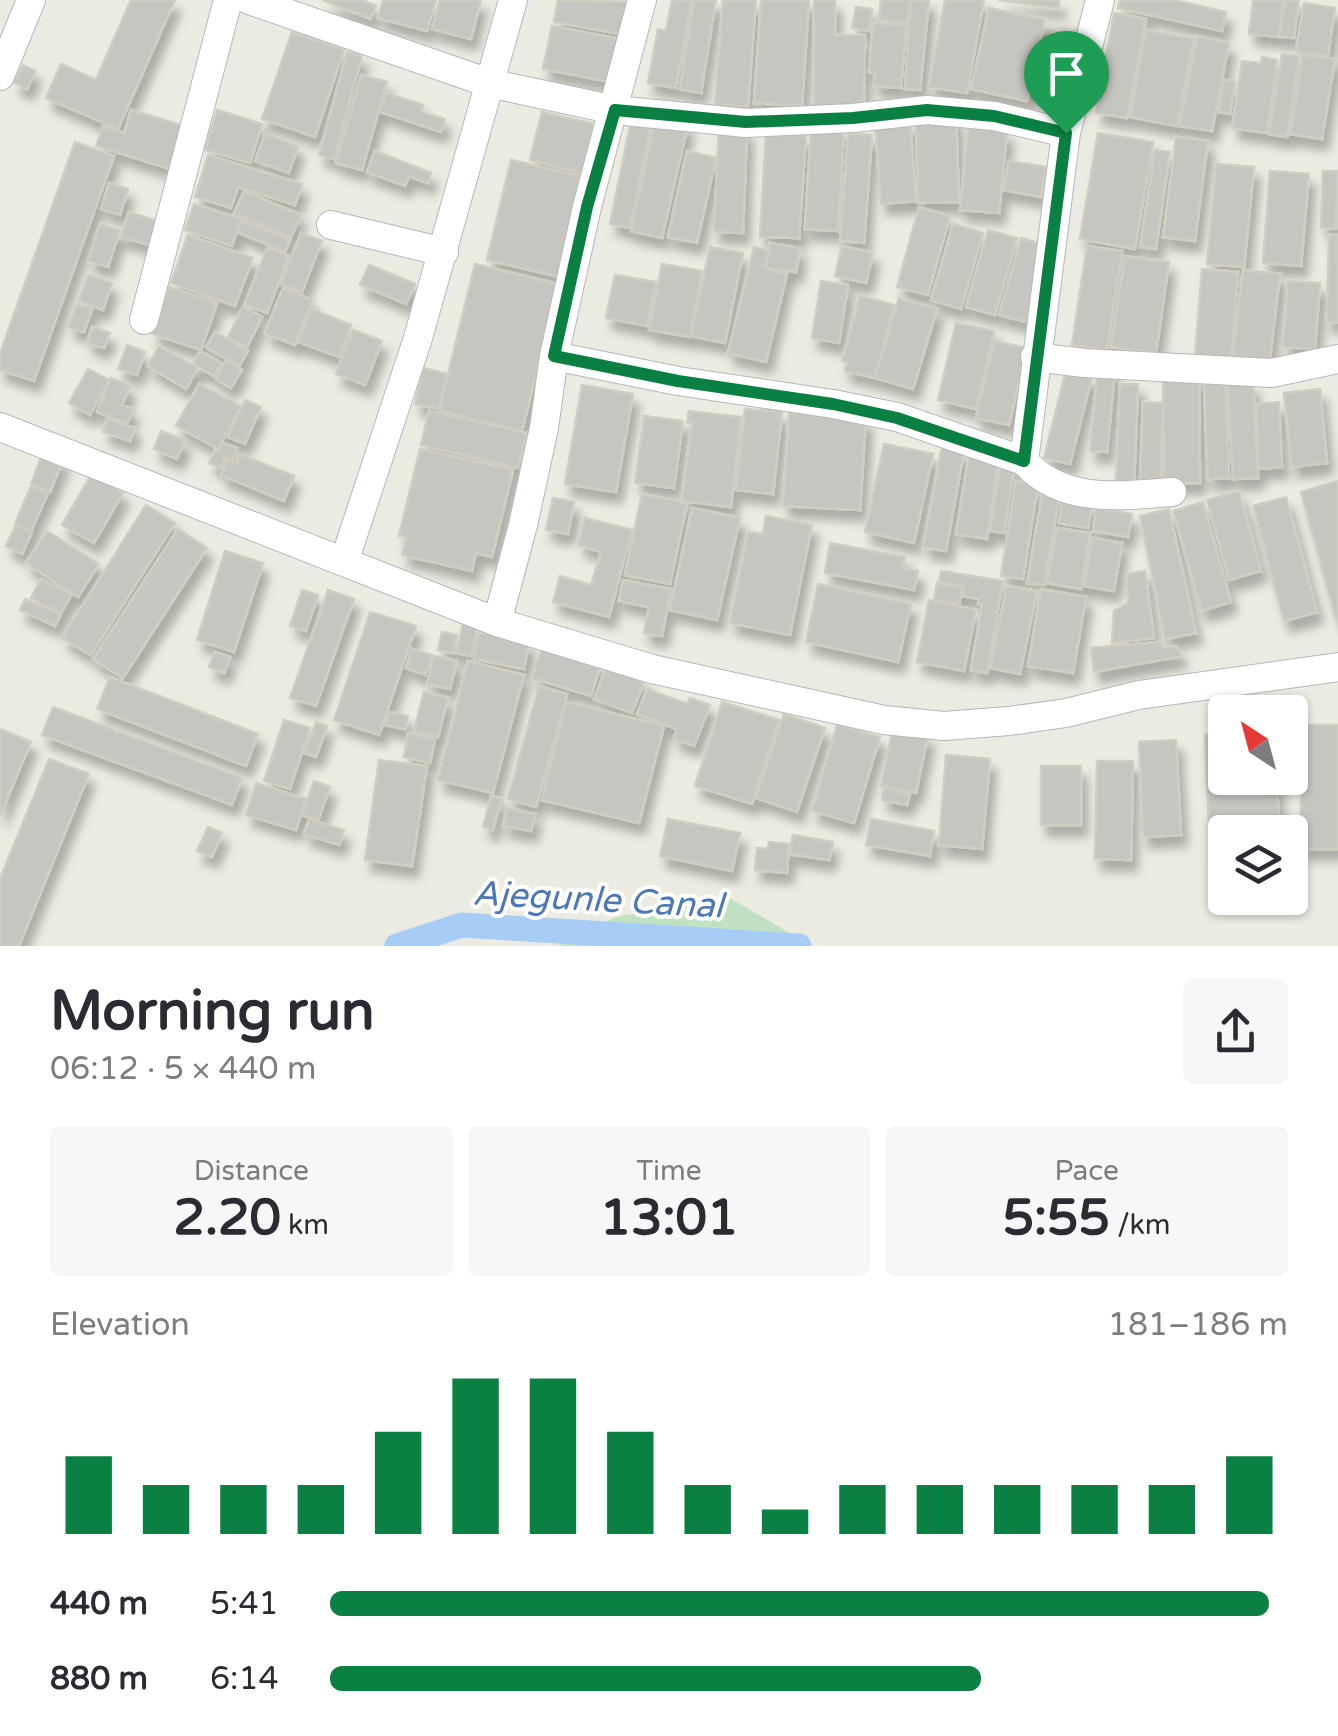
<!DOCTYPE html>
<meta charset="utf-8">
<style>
:root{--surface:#fff;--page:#f7f7f7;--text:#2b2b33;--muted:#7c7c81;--accent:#0b8043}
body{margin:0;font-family:"Varela Round",sans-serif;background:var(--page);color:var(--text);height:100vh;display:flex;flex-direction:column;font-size:38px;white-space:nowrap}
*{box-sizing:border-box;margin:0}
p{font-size:32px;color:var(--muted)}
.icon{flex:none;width:55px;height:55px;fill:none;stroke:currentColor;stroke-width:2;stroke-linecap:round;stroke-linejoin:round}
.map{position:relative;height:946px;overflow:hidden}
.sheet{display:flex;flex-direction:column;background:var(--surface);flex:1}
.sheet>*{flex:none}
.needle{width:65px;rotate:324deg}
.buttons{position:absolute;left:1208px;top:695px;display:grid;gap:20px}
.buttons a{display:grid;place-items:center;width:100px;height:100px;border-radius:10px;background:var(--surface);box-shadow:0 2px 8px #0004;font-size:50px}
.pin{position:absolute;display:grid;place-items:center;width:85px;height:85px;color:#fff;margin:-102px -42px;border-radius:50% 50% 50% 0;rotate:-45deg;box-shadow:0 0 10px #0007}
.pin .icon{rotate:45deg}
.round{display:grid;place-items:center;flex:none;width:105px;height:105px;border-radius:10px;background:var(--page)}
.overview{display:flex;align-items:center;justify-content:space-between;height:170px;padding:0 50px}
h1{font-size:55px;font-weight:700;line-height:75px}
.figures{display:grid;grid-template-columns:repeat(3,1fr);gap:15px;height:170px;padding:10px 50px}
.figures div{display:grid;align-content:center;border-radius:10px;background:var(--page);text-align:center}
.figures b{font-size:50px;font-weight:700}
.figures small{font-size:28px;font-weight:400}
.figures p{font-size:28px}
.chart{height:280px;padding:20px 50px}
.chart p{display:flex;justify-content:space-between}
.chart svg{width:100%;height:180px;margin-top:10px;stroke:var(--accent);stroke-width:6}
ul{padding:0 50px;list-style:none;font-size:32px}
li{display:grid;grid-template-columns:160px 120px 1fr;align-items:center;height:75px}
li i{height:25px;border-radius:12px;background:var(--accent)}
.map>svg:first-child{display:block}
</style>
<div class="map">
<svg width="1338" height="946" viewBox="0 0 1338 946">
<defs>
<filter id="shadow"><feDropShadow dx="6" dy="11" stdDeviation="5" flood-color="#0004"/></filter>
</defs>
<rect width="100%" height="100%" fill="#ecebe2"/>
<path fill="#c0e2c3" d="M730,898l82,48h-254l58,-29z"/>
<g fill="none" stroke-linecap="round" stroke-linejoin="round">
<path stroke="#a7cdf7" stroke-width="25" d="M397,946l65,-21 337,21"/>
</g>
<path fill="#c7c5c0" stroke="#d0cdc1" stroke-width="2.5" filter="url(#shadow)" d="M131,0h44l-57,129 -72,-31 15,-34 35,16z
M323,0h39l14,6 -6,13z
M383,0h53l-9,31 -49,-13z
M440,0h41l-10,39 -39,-10z
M558,0l74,2 -6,33 -72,-13z
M672,0h20l-16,88 -28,-5 10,-54 8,2z
M694,0h22l-15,93 -21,-4z
M723,0h33l-8,107 -33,-3z
M761,0h48l-7,106 -48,-3z
M814,0h21v35h30l-1,72h-50z
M881,0h29l-3,23 -28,-3z
M911,0h18l-9,90 -15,-1z
M945,0h39l-17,93 -38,-6z
M998,0h61v8z
M1120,0h53l53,12 -4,19 -104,-23z
M1253,0h30l-4,37 -30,-3z
M1285,0h14l-5,38 -14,-1z
M1304,3l31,5 -7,48 -32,-5z
M856,7l16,2 -3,22 -17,-3z
M989,8l56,12 -18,81 -56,-12z
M1114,13l32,6 -19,99 -31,-5z
M873,23l33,2 -5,63 -27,-2 1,-13 -6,-1z
M552,26l73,14 -9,43 -73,-14z
M1146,30l48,9 -17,87 -47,-9z
M292,32l52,18 -29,87 -53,-18z
M1197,36l32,7 -17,88 -32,-5z
M347,52l15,4 -28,103 -15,-4z
M1282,54l17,2 -12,81 -18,-3z
M1303,55l32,4 -13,80 -32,-5z
M1262,57l15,3 -10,73 -35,-5 10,-67 19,2z
M23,65l12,6 -8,18 -13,-6z
M361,75l26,7 -25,88 -26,-7z
M1224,80l11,2 -5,32 -11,-2z
M386,93l37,12 -2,7 24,7 -4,13 -61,-20z
M131,110l53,16 -14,43 -74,-23 7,-20 21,7z
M217,110l45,14 -12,39 -45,-13z
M542,112l52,12 -12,49 -52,-13z
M956,115l3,87 -41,1 -2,-86z
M632,116l20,4 -22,108 -20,-4z
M656,117l32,7 -26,114 -31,-7z
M910,122l6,79 -35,3 -6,-80z
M811,126l33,2 -6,103 -33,-2z
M719,128l28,1 -4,104 -29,-1z
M968,128l39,3 -8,82 -39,-3z
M766,133l40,3 -7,102 -39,-1z
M1098,133l55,9 -18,107 -55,-10z
M265,134l33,12 -9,27 -34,-12z
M848,134l24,1 -8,108 -24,-2z
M1176,137l32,4 -13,100 -32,-4z
M75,142l39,14 -80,225 -34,-11v-16z
M1155,150l15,2 -14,97 -16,-2z
M375,151l56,22 -3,10 -19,-7 -4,10 -38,-14z
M687,151l29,7 -19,85 -29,-6z
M208,155l94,29 -7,21 -57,-18 -7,21 -36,-11z
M511,160l73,17 -24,100 -73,-17z
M1009,161l37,6 -5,30 -38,-7z
M1216,164l38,3 -10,100 -37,-3z
M1270,171l39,3 -8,92 -38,-3z
M1323,171h14l-1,57h-15z
M109,183l19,6 -8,26 -19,-6z
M244,191l57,24 -10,22 -57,-23z
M194,204l47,15 -9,27 -47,-16z
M919,207l31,9 -22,79 -31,-8z
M129,212l28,9 -8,24 -28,-8z
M242,221l48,19 -5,12 -48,-20z
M100,224l20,6 -12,37 -20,-6z
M953,224l30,9 -22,76 -30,-9z
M988,230l29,8 -22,77 -29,-8z
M301,233l21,8 -20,51 -21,-8z
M188,235l65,23 -18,48 -64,-23z
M1329,235h9v87h-11z
M1021,238l28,8 -22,76 -28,-7z
M770,243l30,5 -4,24 -30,-4z
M842,246l31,7 -7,30 -31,-7z
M1087,246l35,5 -15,99 -35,-5z
M710,247l33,6 -18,90 -34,-7z
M754,247l15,4 -5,17 23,6 -21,88 -38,-9z
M267,248l22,8 -22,57 -22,-9z
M1125,256l44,6 -13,91 -45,-6z
M475,264l83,20 -36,147 -83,-20z
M662,264l40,7 -12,66 -41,-7z
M369,265l46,19 -9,20 -46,-19z
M1202,269l36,3 -7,88 -36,-3z
M1243,270l37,4 -11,93 -37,-4z
M88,275l24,8 -9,27 -24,-9z
M615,275l41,7 -9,44 -41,-8z
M821,281l27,4 -9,58 -27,-5z
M1288,281l32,2 -5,66 -32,-2z
M169,287l48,16 -16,47 -49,-16z
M283,288l29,12 -17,45 -30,-12z
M860,296l34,9 -19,73 -30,-7 2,-9 -5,-1z
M899,298l38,11 -24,80 -38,-11z
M77,304l15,5 -8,23 -16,-5z
M243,307l19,10 -15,30 -19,-10z
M311,309l40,16 -12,32 -41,-15z
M956,323l38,8 -18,78 -38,-9z
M92,327l18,6 -6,15 -17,-5z
M353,330l29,11 -17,44 -29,-11z
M215,332l33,19 -9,15 -33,-19z
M994,341l33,7 -18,77 -33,-7z
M127,345l18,7 -8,23 -19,-6z
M159,346l39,22 -12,21 -38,-23z
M200,351l21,12 -7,13 -21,-12z
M226,361l16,9 -11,18 -15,-9z
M1098,367l17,2 -8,83 -17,-1z
M423,368l24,6 -8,35 -24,-5z
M88,369l21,11 -19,35 -21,-12z
M1066,371l26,6 -22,87 -26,-6z
M1199,374l1,109h-36l-1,-108z
M111,378l19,8 -8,19 11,4 -6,15 -30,-12z
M1225,379l4,99 -21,1 -4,-99z
M1253,383l5,95 -25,1 -5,-94z
M199,384l42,22 -23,43 -42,-23z
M1120,384h18l-4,100h-18z
M582,385l51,9 -17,98 -51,-8z
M1320,389l7,74 -35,4 -8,-74z
M245,400l16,7 -16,37 -17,-7z
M1143,402l20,1 -3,80h-20z
M1279,402l3,65 -23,2 -3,-65z
M745,409l37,3 -9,82 -37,-4z
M429,411l98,22 -9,35 -97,-23z
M689,411l52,6 -10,90 -49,-6 10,-78h-5z
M789,413l77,5 -6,92 -77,-4z
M644,416l39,5 -9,67 -39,-5z
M107,419l28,9 -5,13 -27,-9z
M161,431l24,10 -8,18 -23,-10z
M223,443l14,5 -5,13 -7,-3 -4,10 -12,-5 6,-14 4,2z
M884,444l49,10 -19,89 -49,-11z
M942,446l22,5 -18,100 -23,-4z
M420,449l93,21 -21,87 -16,-4 -4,18 -70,-16 5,-18 -8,-1z
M43,452l20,8 -13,32 -19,-8z
M239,454l55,22 -10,25 -63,-26 7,-15 8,3z
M969,454l30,5 -12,80 -31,-5z
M1001,461l14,2 -11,70 -14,-2z
M91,475l32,18 -29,50 -32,-18z
M1016,481l22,4 -15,94 -22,-3z
M1338,481v137l-2,1 -35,-127z
M31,486l17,7 -17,38 -16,-7z
M1043,489l17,3 -16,93 -17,-2z
M1239,491l22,80 -32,9 -22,-80z
M642,494l45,9 -17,81 -45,-9z
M1286,497l31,115 -33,9 -31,-115z
M553,498l21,4 -6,32 -22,-4z
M1063,498l29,4 -4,26 -29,-5z
M1203,502l28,100 -29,9 -29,-100z
M146,505l29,18 -84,132 -29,-17z
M692,508l48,10 -23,102 -47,-10z
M1096,508l36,6 -4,23 -35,-6z
M1169,509l27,124 -31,6 -25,-123z
M766,516l46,9 -22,110 -60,-12 18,-91 15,2z
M585,518l47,12 -23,87 -56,-15 7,-26 31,9 10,-33 -23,-7z
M16,525l16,7 -10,22 -16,-8z
M1057,528l33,5 -9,56 -34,-6z
M178,529l29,19 -84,130 -30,-19z
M47,531l52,33 -21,33 -52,-34z
M1092,538l30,5 -8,48 -30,-5z
M830,543l75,14 -2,11 15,3 -4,19 -89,-17z
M225,551l38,12 -29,89 -37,-12z
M941,571l62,10 -16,92 -16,-3 11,-65 -4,-1 1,-5 -16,-3 1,-10 -25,-4z
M1145,571l9,67 -42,5 2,-32 14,-8 -1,-29z
M41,579l31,15 -11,19 -30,-15z
M623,580l48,9 -9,47 -18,-3 5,-26 -30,-6z
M937,583l25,5 -3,16 -25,-4z
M818,584l93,20 -13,58 -92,-20z
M1007,586l30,5 -17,83 -30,-6z
M1041,589l45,8 -13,76 -45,-7z
M302,590l16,5 -12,36 -16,-5z
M328,590l26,9 -38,107 -26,-8z
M25,599l36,15 -6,12 -35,-16z
M929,600l47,10 -12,61 -47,-9z
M370,612l46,14 -37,109 -45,-15z
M463,623l14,3 -6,30 -14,-3z
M442,632l15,3 -3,18 -16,-3z
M479,632l50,10 -5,27 -50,-10z
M1159,642l5,6 12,-2 6,10 -88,16 -3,-24z
M543,644l58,19 -10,33 -59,-18z
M412,649l20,6 -7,20 -19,-7z
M215,652l15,5 -6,16 -15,-6z
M434,656l23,5 -7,28 -23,-5z
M468,661l56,14 -31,118 -55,-13z
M607,666l38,14 -13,33 -38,-14z
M110,677l148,57 -12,32 -149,-57z
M539,686l28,8 -31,113 -28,-8z
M647,689l40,15 3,-6 20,7 -16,41 -20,-7 3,-10 -40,-15z
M424,692l24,6 -10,39 -24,-6z
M566,702l98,24 -25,97 -97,-23z
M722,702l57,18 -27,84 -57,-18z
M53,707l189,71 -10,27 -190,-70z
M389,712l19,4 -3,13 -19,-4z
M784,714l41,14 -28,84 -41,-14z
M284,720l26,8 -20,61 -26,-8z
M316,722l11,4 -11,31 -12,-4z
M837,725l43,12 -26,86 -42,-12z
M1301,725h37v124h-37z
M893,728l35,7 -12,58 -35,-7z
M0,729l31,13 -31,74z
M408,733l27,6 -5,24 -26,-6z
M1225,734v44h52l2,54h-54v16h-15l-5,-113z
M1176,740l5,95 -38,2 -4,-95z
M946,755l44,4 -8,90 -43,-4z
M49,759l40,15 -70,172h-19v-67z
M379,760l48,6 -15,100 -47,-6z
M1097,761h36l-2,99 -36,-1z
M1041,766h40v59h-40z
M314,781l16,6 -12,34 -16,-6z
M256,783l50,16 -10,31 -50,-15z
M884,788l26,6 -3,11 -25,-5z
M491,796l10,2 -8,32 -10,-3z
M507,808l28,6 -4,17 -28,-5z
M309,819l35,11 -5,15 -35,-11z
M668,819l72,14 -8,38 -72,-15z
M871,819l63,12 -4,25 -64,-11z
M208,827l14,6 -10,24 -15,-6z
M793,835l40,7 -4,18 -39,-6z
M769,842l20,2 -2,29 -32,-3 2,-22 11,1z"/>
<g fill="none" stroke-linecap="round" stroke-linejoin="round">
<g stroke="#b5b7bb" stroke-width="30">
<path id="minor" d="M249,0l240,83 126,27 131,13 107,-5 74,-8 67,6 72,17
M0,76l31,-76
M331,225l113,27
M144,320l84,-320
M554,356l124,25 155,23 64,13 127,44c37,43 96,35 148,31
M1035,357l49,6 188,10 66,-14
M0,427l497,195 155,47 232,51 60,6 65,-5 57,-8 73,-18 199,-28
M1024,461l42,-328 34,-133
M344,562l74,-224 95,-338
M497,622l26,-97 21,-97 10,-72 33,-149 55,-207"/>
</g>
<use href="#minor" stroke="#fff" stroke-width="28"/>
</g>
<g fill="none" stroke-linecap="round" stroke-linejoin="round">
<g stroke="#fff" stroke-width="20">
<path id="route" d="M615,110l131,12 107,-4 74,-8 67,6 72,17 -42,328 -127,-43 -64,-14 -155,-23 -124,-25 33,-149z"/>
</g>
<use href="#route" stroke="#0b8043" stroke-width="12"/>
</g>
<g text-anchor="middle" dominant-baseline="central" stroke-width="8" stroke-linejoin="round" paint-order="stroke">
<g font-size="35" font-style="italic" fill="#4c77b8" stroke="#fff">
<text transform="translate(598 900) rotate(3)">Ajegunle Canal</text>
</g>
</g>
</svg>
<div class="buttons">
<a><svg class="needle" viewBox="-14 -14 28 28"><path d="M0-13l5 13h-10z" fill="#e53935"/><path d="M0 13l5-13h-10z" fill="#7c7c81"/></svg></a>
<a><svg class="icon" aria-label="layers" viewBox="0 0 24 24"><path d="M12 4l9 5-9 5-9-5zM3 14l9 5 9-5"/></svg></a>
</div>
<div class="pin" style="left:1066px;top:133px;background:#1e9e55"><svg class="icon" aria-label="arrive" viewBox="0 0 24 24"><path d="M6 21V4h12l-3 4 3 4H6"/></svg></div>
</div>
<section class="sheet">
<div class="overview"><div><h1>Morning run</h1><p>06:12 · 5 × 440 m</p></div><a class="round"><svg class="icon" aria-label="share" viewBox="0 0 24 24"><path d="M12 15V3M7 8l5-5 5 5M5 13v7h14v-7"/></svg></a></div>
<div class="figures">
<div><p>Distance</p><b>2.20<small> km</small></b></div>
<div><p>Time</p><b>13:01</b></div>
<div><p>Pace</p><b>5:55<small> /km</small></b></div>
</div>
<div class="chart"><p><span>Elevation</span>181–186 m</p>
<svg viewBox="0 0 160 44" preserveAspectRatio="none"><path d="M5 44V25M15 44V32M25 44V32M35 44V32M45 44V19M55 44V6M65 44V6M75 44V19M85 44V32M95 44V38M105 44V32M115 44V32M125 44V32M135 44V32M145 44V32M155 44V25"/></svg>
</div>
<ul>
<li><b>440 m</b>5:41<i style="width:98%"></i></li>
<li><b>880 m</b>6:14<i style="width:68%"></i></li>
</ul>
</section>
